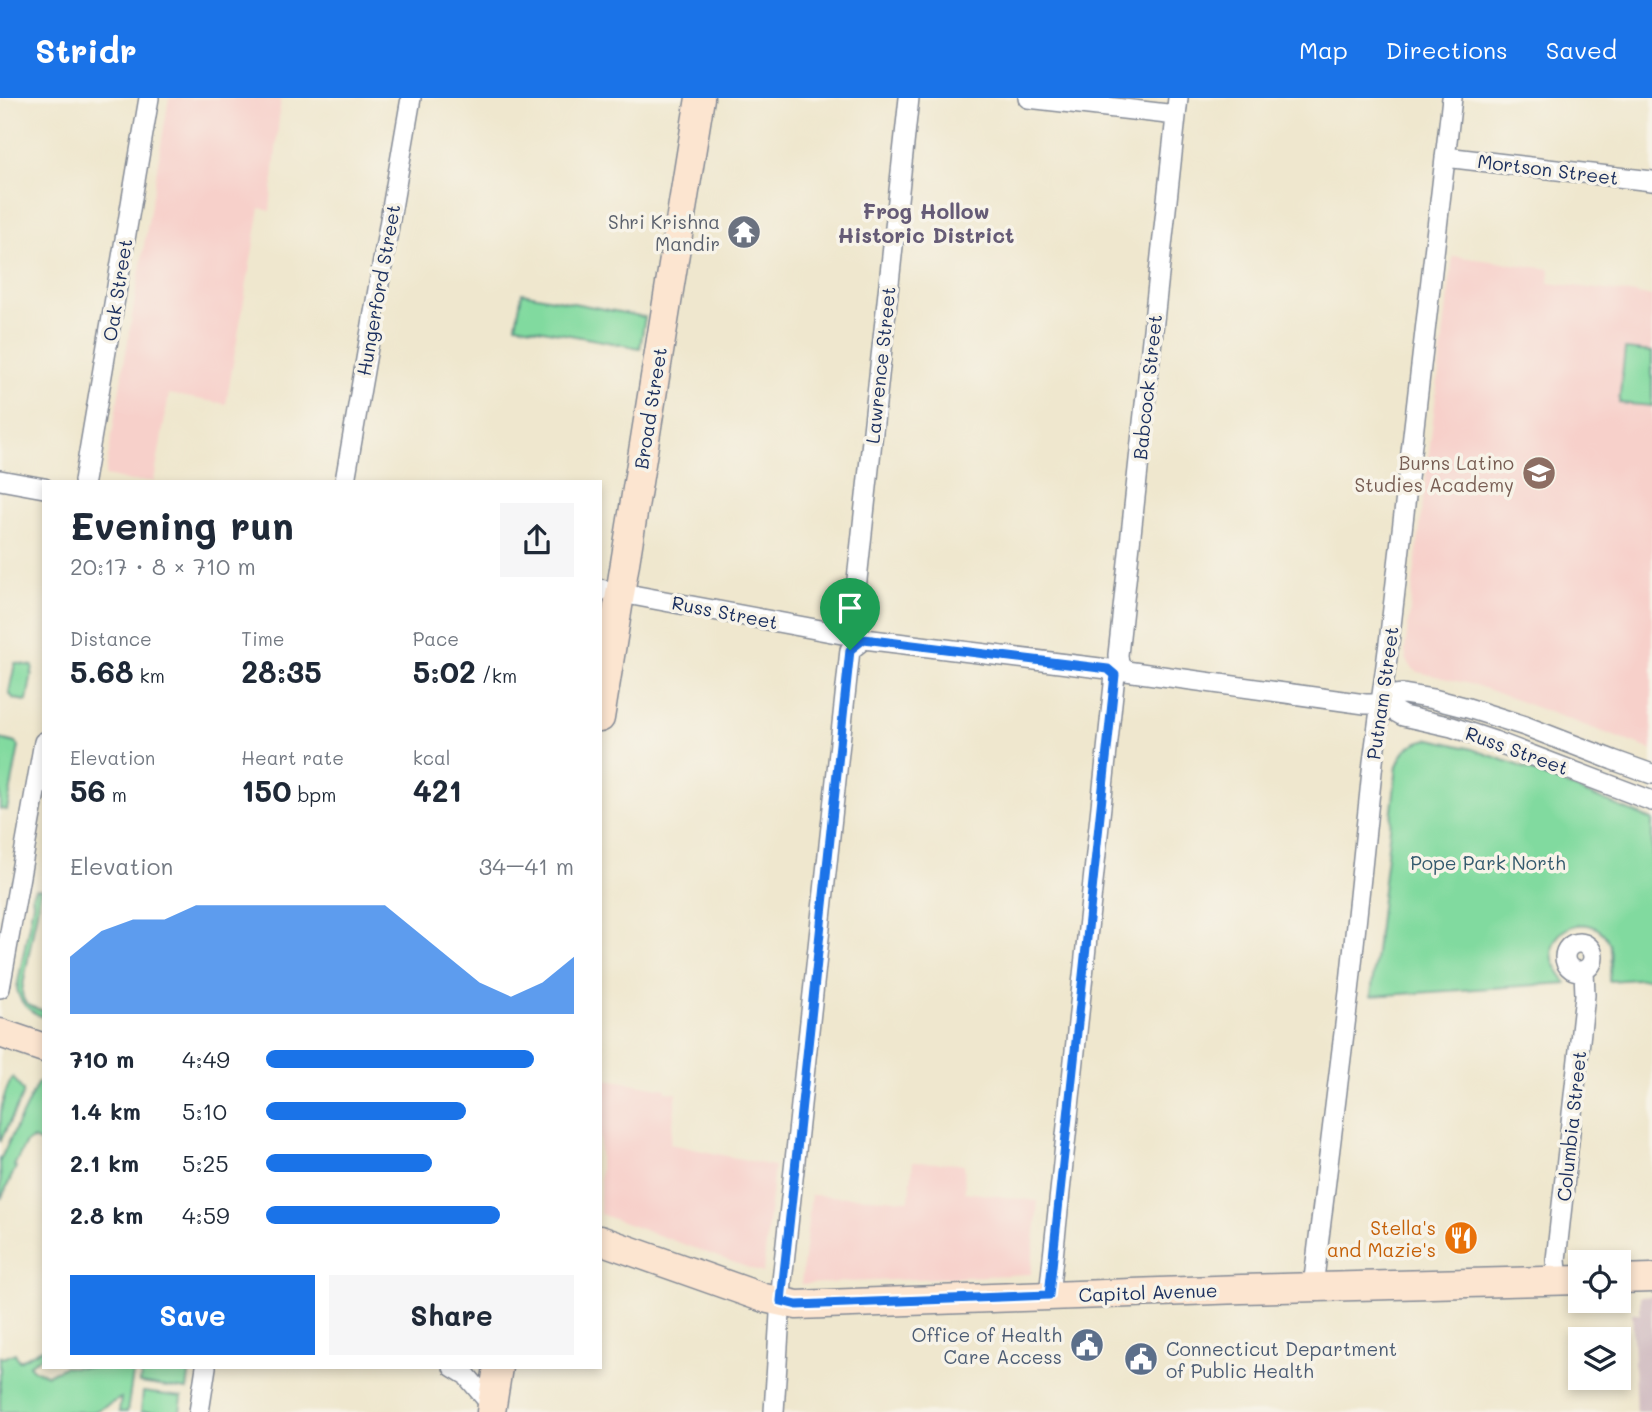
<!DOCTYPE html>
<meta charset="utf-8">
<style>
:root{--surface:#fff;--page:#f6f6f7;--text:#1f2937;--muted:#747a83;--accent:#1a73e8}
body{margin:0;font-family:Mali,sans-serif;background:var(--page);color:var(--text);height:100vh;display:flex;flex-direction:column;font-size:26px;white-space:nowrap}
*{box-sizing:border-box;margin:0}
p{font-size:23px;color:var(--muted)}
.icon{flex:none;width:38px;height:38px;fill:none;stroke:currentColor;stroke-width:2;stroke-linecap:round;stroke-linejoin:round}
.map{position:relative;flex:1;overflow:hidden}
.panel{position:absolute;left:42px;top:382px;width:560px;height:889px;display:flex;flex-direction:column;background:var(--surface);border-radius:0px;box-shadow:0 4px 10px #0003}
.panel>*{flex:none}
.controls{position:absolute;left:1568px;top:1152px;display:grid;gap:14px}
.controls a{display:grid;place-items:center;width:63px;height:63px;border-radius:0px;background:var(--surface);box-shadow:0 4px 10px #0003;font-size:35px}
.pin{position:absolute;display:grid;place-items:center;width:60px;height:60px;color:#fff;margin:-72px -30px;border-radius:50% 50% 50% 0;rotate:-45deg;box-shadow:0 0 7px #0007}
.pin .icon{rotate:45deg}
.round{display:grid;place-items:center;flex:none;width:74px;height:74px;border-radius:0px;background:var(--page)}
.overview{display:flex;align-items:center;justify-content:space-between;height:119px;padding:0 28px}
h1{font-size:38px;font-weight:800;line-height:52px}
.metrics{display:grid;grid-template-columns:repeat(3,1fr);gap:10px;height:119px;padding:7px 28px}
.metrics div{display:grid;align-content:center}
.metrics b{font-size:30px;font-weight:800}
.metrics small{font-size:19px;font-weight:400}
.metrics p{font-size:19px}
.chart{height:196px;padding:14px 28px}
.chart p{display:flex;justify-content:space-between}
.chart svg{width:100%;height:126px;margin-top:7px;fill:var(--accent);opacity:.7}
.action{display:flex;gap:14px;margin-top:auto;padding:14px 28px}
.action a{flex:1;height:80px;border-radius:0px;background:var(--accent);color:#fff;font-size:28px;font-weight:800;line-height:80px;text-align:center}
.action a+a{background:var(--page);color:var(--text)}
ul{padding:0 28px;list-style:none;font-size:23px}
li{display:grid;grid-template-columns:112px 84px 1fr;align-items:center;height:52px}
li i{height:18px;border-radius:9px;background:var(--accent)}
header{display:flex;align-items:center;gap:42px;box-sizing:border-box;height:98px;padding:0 35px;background:var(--accent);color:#fff}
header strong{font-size:33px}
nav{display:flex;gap:38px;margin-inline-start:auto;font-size:24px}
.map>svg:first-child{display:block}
</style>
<header>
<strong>Stridr</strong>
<nav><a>Map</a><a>Directions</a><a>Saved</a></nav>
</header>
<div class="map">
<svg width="1652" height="1314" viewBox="0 0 1652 1314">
<rect width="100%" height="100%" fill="#f7f3e8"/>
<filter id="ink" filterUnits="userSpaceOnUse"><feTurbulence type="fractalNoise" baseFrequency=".0143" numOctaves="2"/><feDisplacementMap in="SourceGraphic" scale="14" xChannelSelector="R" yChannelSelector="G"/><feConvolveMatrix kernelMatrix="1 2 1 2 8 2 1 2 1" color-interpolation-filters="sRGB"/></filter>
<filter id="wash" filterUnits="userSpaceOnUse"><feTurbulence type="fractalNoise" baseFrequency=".00686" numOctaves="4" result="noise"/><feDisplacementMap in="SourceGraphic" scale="28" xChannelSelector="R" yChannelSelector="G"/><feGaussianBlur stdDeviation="1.57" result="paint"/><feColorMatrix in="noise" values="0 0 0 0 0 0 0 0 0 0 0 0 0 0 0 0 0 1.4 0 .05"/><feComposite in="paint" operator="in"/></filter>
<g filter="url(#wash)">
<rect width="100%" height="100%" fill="#efe7ce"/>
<path fill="#f7d0ca" d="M169,0h112l-11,113 -10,-3 -34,196 -57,-10 -15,87h-22l-27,-5z
M1453,158l97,13 -1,14 103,13v454l-174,-64 -60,-14 -5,-3 -6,-7 -2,-12z
M600,980l66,11v3l11,1 -7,51 104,22 -11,107 -163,-59z
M913,1064l51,2 1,28 73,9 -7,73 -230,10 10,-89 98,5z"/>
<path fill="#d2bec2" d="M1652,1198v116h-16l-4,-99h8v-16z"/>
<path fill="#81da9f" stroke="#4e847e" stroke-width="2" d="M522,195l123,24 -5,31 -124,-23z
M1625,251l27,3v54l-33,-3z
M15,565l18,3 -6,35 -13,-2 -5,-6z
M0,641l16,4 3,3 -12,64 -7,-1z
M1431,641l41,10 40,14 140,57v158l-43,3c1,-12 5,-27 0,-38 -13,-33 -63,-18 -56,16 2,10 10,16 13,24l-195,13 26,-230c6,-17 16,-25 34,-27z
M35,791h6l-19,102c1,16 9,15 22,20v6c-15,-5 -25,-13 -27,-29l16,-85 -1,-8z
M13,979l10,14v3l-23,48c0,-24 0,-45 13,-65z
M38,984l6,1v61l-11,-5 -1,2 -2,-1 -2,2h-2l-12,24 2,1 -15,32 -1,-39z
M44,1250v7l-15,10 5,5 13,5 17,-8h70l-7,45h-8l2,-14 -27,14h-94v-56l4,2 11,-5 4,8z
M142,1269h48l-3,23 -47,-7z
M143,1294l39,5 -2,15h-39z"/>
</g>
<g filter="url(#ink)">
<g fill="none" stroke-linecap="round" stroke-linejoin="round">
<g stroke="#858b96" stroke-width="22">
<path id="minor" d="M1028,0l148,17
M1178,0l-60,557 1,10 7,6 239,33h17l13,-9 8,-1 30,5 35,9 57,18 88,34 39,14
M1445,59l207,24
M0,382l44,8
M84,383l65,-383
M345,383l66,-383
M600,491l242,45 10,-8 57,-528
M1382,606l21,12 49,11 42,14 158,60
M1565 859a14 14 0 1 1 28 0a14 14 0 1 1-28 0Z
M0,890l44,-246
M1558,1183l-2,-21 29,-265 -1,-24
M1313,1189l36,-295 24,-230 16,-119 63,-545
M453,1269l13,8 26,31
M199,1314l7,-45
M774,1314l8,-131 68,-631 14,-11 244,30 7,6 -66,620"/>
</g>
<g stroke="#858b96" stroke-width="31">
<path id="secondary" d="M600,620l100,-620
M0,935l44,15
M600,1142l164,58 33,7 445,-16 338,-9
M1619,1181l33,-1
M491,1314l7,-45"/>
</g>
<use href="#minor" stroke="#fff" stroke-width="19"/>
<use href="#secondary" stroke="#fce5d0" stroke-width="28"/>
</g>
</g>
<g fill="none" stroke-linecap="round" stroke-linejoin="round" filter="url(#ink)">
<g stroke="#fff" stroke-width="14">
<path id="route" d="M864,541l244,30 7,6 -66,620 -252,10 -16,-4 69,-651z"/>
</g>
<use href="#route" stroke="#1a73e8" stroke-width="9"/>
</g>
<defs>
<g id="temple-disc" transform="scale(1.75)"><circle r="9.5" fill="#6b7280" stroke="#f7f3e8"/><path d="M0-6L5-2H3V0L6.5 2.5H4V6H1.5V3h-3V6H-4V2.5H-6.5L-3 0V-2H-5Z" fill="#fff"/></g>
<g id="school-disc" transform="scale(1.75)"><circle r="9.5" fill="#8d6e63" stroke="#f7f3e8"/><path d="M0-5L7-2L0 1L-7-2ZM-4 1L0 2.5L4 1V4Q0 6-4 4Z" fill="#fff"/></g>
<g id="restaurant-disc" transform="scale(1.75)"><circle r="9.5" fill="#e8710a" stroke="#f7f3e8"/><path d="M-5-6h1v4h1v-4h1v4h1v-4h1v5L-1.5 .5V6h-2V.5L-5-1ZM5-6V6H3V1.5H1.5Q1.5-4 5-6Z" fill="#fff"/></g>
<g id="civic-disc" transform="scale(1.75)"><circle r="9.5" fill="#5c6f8a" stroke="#f7f3e8"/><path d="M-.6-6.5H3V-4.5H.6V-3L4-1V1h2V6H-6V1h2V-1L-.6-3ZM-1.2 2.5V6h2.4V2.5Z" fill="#fff"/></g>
</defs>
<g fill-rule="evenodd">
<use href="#temple-disc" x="744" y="134"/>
<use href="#school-disc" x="1539" y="375"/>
<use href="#restaurant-disc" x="1461" y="1140"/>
<use href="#civic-disc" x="1087" y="1247"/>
<use href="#civic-disc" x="1141" y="1261"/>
</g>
<g text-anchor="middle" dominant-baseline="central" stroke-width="7" stroke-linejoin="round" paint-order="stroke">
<g font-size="19" fill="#1b2f5e" stroke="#f7f3e8">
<text transform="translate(1548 71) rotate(7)">Mortson Street</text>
<text transform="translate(117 192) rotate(-81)">Oak Street</text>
<text transform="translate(378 192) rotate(-80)">Hungerford Street</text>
<text transform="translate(880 267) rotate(-84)">Lawrence Street</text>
<text transform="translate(1147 289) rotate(-84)">Babcock Street</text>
<text transform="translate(650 310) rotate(-81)">Broad Street</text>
<text transform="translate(725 514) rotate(11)">Russ Street</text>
<text transform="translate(1382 595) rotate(-82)">Putnam Street</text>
<text transform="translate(1517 652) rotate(20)">Russ Street</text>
<text transform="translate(1571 1028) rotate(-84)">Columbia Street</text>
<text transform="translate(1148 1194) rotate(-2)">Capitol Avenue</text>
</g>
<g font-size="19" fill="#5b616d" stroke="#f7f3e8" text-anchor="end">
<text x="720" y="123">Shri Krishna<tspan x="720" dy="22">Mandir</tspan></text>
</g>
<g font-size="19" fill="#785e54" stroke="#f7f3e8" text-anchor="end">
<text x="1514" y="364">Burns Latino<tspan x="1514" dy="22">Studies Academy</tspan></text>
</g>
<g font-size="19" fill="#345a6e" stroke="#f7f3e8">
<text x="1488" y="764">Pope Park North</text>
</g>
<g font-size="19" fill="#c56008" stroke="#f7f3e8" text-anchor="end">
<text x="1436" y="1129">Stella's<tspan x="1436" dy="22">and Mazie's</tspan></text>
</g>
<g font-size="19" fill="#4e5e75" stroke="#f7f3e8" text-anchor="end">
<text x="1062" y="1236">Office of Health<tspan x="1062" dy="22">Care Access</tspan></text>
<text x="1166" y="1250" text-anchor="start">Connecticut Department<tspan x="1166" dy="22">of Public Health</tspan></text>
</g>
<g font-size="21" font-weight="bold" fill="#655b76" stroke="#f7f3e8">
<text x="926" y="112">Frog Hollow<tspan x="926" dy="24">Historic District</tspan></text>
</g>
</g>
</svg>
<div class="controls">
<a><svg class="icon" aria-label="locate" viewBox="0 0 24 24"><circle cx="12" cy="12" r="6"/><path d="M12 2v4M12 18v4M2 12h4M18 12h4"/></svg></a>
<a><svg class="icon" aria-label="layers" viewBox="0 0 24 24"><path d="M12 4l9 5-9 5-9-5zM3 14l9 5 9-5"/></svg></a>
</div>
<div class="pin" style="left:850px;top:552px;background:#1e9e55"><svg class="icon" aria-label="arrive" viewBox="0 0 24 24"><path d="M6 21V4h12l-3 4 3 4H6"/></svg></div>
<section class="panel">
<div class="overview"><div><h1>Evening run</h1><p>20:17 · 8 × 710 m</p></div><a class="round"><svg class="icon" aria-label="share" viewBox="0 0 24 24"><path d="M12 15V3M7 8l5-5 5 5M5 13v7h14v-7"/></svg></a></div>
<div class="metrics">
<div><p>Distance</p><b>5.68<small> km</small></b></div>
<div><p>Time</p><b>28:35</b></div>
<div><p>Pace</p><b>5:02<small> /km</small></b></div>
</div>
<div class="metrics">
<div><p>Elevation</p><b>56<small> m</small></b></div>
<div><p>Heart rate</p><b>150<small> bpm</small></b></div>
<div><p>kcal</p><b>421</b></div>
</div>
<div class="chart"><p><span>Elevation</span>34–41 m</p>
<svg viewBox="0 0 160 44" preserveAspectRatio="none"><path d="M0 44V24L10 15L20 11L30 11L40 6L50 6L60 6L70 6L80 6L90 6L100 6L110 15L120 24L130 33L140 38L150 33L160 24V44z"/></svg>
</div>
<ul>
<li><b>710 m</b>4:49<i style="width:87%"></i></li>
<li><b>1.4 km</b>5:10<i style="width:65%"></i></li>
<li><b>2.1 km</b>5:25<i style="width:54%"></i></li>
<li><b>2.8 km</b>4:59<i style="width:76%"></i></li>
</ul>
<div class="action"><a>Save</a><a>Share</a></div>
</section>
</div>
